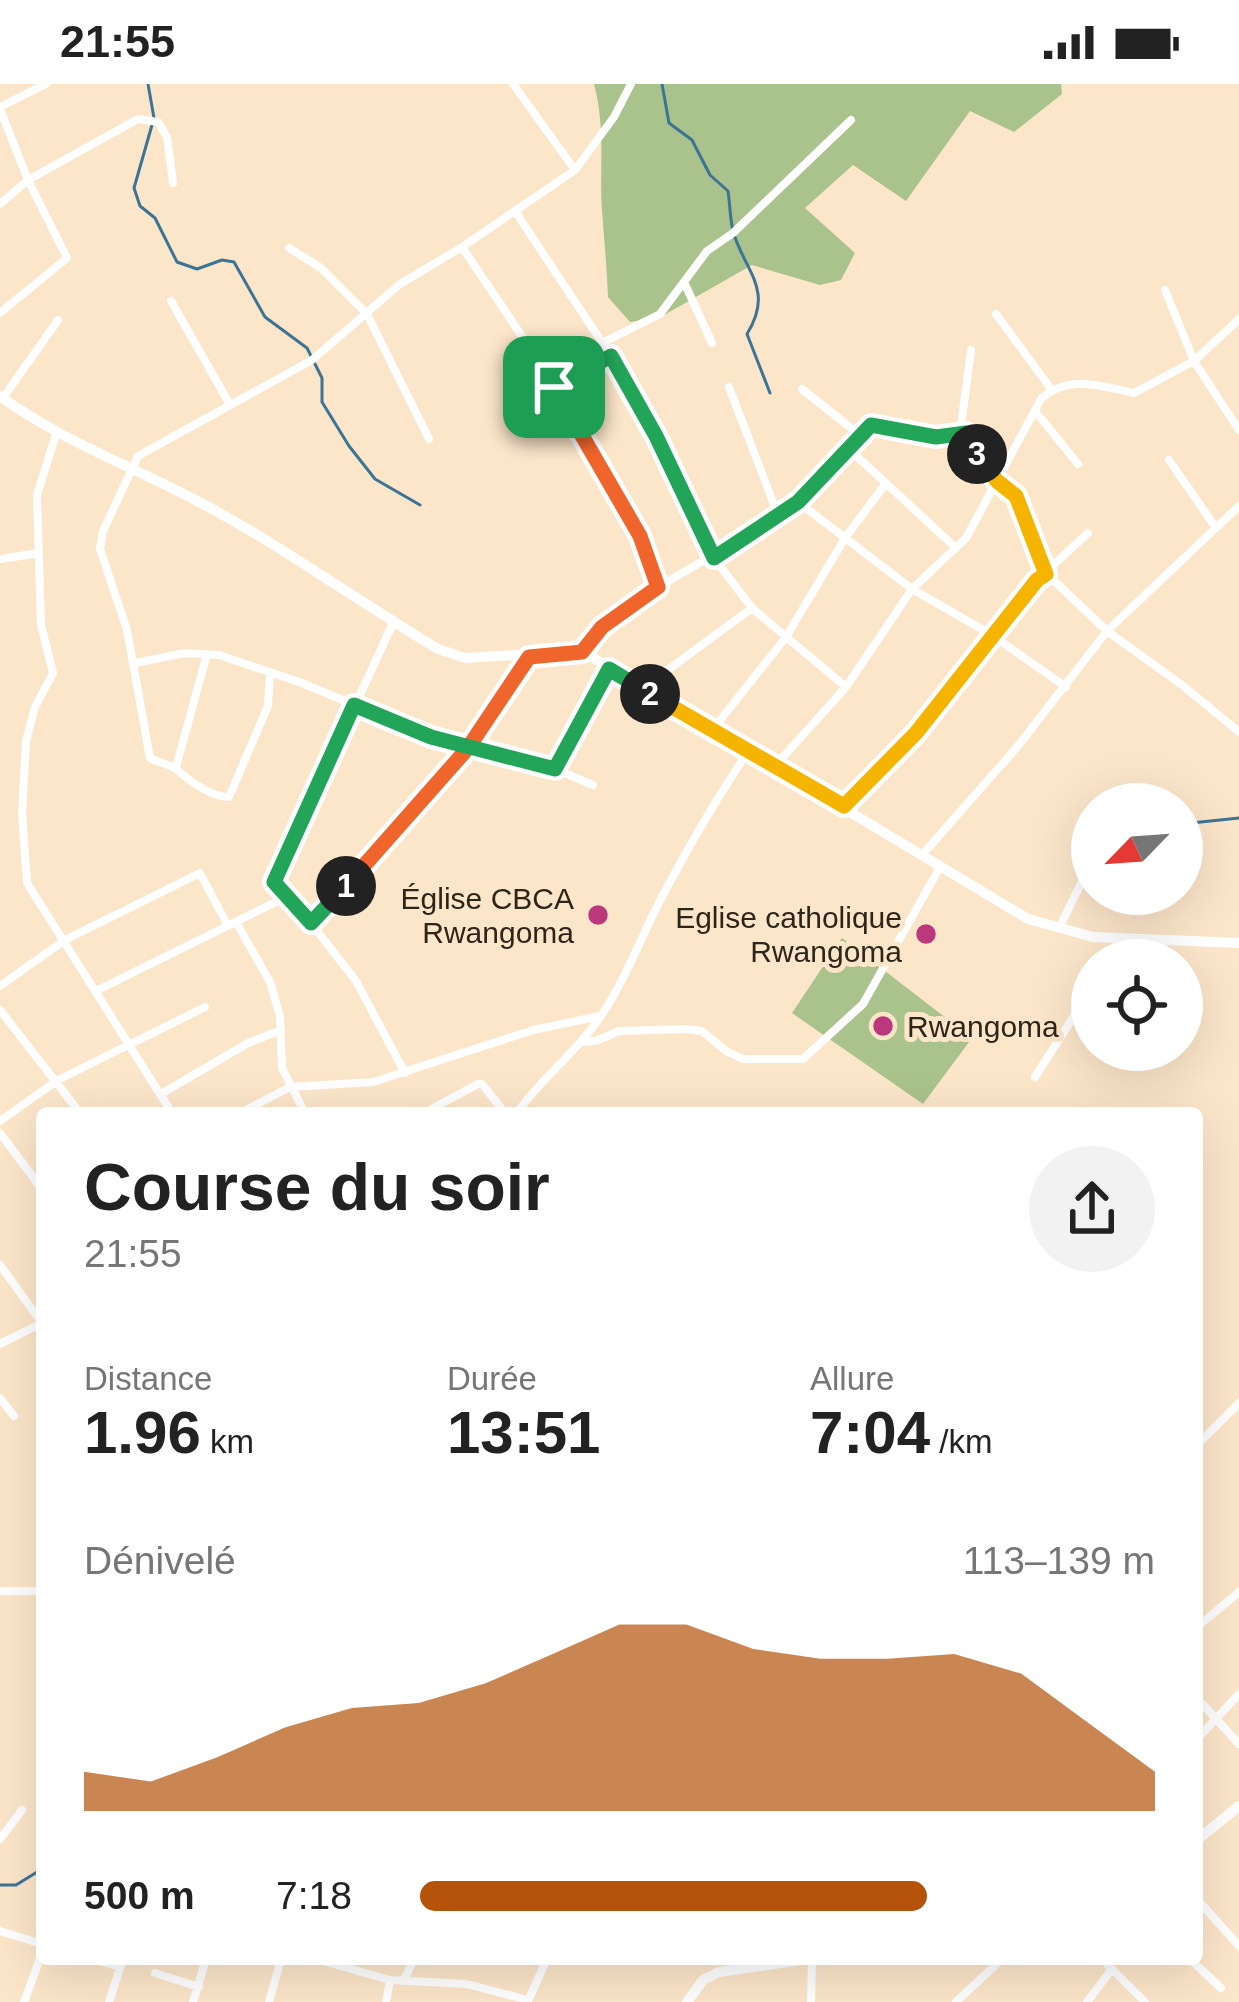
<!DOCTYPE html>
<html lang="fr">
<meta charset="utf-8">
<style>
:root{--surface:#fff;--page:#f2f2f2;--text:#222;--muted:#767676;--accent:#b45309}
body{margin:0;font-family:Arial,sans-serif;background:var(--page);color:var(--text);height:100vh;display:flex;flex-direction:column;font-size:45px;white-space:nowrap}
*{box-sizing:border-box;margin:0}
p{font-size:39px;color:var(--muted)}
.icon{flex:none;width:66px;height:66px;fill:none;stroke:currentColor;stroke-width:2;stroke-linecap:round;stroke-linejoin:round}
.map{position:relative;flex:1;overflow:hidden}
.panel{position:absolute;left:36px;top:1023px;width:1167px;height:858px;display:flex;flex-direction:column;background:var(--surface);border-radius:12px;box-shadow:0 12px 48px #0002}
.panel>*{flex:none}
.needle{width:78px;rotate:245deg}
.tools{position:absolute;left:1071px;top:699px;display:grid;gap:24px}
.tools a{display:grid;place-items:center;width:132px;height:132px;border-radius:50%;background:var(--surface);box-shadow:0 12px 48px #0002;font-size:60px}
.pin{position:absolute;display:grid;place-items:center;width:102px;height:102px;color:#fff;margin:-51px;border-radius:24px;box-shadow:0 6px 18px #0006}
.km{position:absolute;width:60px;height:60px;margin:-30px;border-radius:50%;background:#222;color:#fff;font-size:33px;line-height:60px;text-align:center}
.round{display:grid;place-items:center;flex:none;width:126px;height:126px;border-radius:63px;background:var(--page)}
.summary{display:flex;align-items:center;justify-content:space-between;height:204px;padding:0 48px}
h1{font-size:66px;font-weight:600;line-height:90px}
.figures{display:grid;grid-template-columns:repeat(3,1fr);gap:18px;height:204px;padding:12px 48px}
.figures div{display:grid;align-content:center}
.figures b{font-size:60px;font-weight:600}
.figures small{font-size:33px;font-weight:400}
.figures p{font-size:33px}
.chart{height:336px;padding:24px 48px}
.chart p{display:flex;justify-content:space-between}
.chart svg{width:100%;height:216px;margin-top:12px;fill:var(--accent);opacity:.7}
ul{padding:0 48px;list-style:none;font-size:39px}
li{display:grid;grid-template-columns:192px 144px 1fr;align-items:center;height:90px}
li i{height:30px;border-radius:15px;background:var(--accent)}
.status{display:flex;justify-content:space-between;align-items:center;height:84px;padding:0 60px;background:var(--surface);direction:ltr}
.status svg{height:33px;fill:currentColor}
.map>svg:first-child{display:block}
</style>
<div class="status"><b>21:55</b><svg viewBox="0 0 49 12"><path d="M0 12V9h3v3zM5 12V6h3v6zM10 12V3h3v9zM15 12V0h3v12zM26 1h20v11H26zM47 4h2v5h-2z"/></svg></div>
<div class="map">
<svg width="1239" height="1918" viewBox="0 0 1239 1918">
<rect width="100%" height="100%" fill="#fce6ca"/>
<path fill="#aac28b" d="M594,0h467l1,10 -48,38 -44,-21 -64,90 -53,-36 -48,43 50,45 -14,27 -21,5 -68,-20 -93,53 -29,4 -22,-25c-1,-29 -4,-58 -6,-87 -3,-46 4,-79 -8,-126z
M842,854l130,100 -49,66 -131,-91z"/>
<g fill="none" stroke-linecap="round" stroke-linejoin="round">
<path stroke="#3c7495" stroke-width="3" d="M148,0l6,34 -20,70 6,18 15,12 22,44 20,7 25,-9 12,2 31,55 42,31 15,30v24l27,44 26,33 45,26
M662,0l7,39 23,17 18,35 18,16c2,13 2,27 5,40 11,40 42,58 14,103l23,59
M1182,740l57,-6
M0,1801h16l26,-16"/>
<path stroke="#fff" stroke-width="8" d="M513,0l62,86
M0,23l46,-23
M0,25l28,71 39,78 -67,55
M0,120l28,-24 110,-61 20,3 9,15 6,46
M515,127l96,145 45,80 58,122 38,50 94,79
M462,163c72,108 152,218 196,340
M289,164l32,20 46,46 62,125
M684,198l28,61
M1165,206l29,71 45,69
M171,217l58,102
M996,230l55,75
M602,259l58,-29 47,-63 26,-18 118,-113
M971,266l-10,76 18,33 18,22 20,15 30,78 60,57 75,54 57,47
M554,303l57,-31
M729,303l49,128
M802,305l59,47
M3,314l55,-78
M1035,327l43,53
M56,350l-19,61 4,130 12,48 -18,34 -9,34 -4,72 5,70 145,230
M849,365l107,99
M1169,376l47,68
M798,418l114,87 80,46 74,52
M0,475l39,-6
M393,539l-119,259 37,41 157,-175 61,-91
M582,567c55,-66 144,-95 212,-146 29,-21 52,-54 77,-80l65,12 30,-4
M135,579l50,-10 34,2 83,28 129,54 124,32 38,16
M270,589l-2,33 -39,91c-18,0 -38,-15 -52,-27 -6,-6 -19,-7 -27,-12l-23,-128 -27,-81 3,-18 35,-75 174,-96 88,-76 62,-37 113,-77 39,-53 17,-33
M642,605l110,-81
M713,645l73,-92 59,-99 41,-55
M775,682l71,-79 66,-98 54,-51 75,-139c26,-25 62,-13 93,-6l60,-32 45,-42
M176,683l31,-113
M555,685l54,-100
M844,722l72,-73 121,-153 51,-47
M922,771l96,-109 89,-115 132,-125
M236,838l34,60 10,34 2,52 23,45
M311,839l45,58 49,92
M1059,844l33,-67
M1108,876l12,-21
M0,902l65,-46 135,-67 28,53
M98,906l190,-94
M0,926l80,103
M581,958l15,-1 23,-10 66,-2 17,2 24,20 17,8h60l60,-55 77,-137
M1035,993l57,-89
M161,1010l87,-51 33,-13
M240,1029l50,-26 83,-5 160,-52 67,-14
M424,1029l54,-29h4l23,29
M517,1029c24,-35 60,-61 84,-97 26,-39 41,-82 63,-123 26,-49 54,-97 85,-143
M0,1037l58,-41 147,-73
M0,1049l42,56
M0,1181l42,58
M0,1260l42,-21
M0,1314l14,18
M1197,1361l42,-42
M0,1507h42
M1197,1543l42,-35
M1197,1614l42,46
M1197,1655l42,-45
M0,1755l22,-29
M1197,1815l42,47
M0,1847l42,13
M93,1875l27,8
M316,1875l74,21 77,4 61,16
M1102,1875l43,43
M1190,1875l31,29
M155,1889l44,14
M404,1896l10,-21
M528,1917l19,-42
M24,1918l18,-49
M109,1918l14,-43
M193,1918l13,-43
M269,1918l12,-43
M386,1918l4,-22
M811,1918l1,-43
M956,1918l46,-43
M1087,1918l25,-33"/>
<path stroke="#fff" stroke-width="10" d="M0,312c63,46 135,71 203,108 81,43 156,98 235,145l27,9 117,-7 446,268 65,18 146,6
M1197,1756l42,-34
M687,1918l16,-22 16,-8 90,-13"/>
</g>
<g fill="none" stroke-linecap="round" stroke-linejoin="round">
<g stroke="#fff" stroke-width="24">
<path id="split-1" d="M346,802l122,-138 61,-91 53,-5 20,-25 56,-40 -18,-51 -86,-149"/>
</g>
<g stroke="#fff" stroke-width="24">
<path id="split-2" d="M346,802l-35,37 -37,-41 80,-177 77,32 124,32 54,-100 41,25"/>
</g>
<g stroke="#fff" stroke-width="24">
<path id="split-3" d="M650,610l194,112 72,-73 121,-153 9,-6 -30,-78 -19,-15 -20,-27"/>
</g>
<g stroke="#fff" stroke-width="24">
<path id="split-4" d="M554,303l57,-31 45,80 58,122 84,-56 73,-77 65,12 30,-4 11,21"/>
</g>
<use href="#split-1" stroke="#f0652b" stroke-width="15"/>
<use href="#split-2" stroke="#22a559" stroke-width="15"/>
<use href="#split-3" stroke="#f5b400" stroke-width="15"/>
<use href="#split-4" stroke="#22a559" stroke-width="15"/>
</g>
<g fill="#bc387d" stroke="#fce6ca" stroke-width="4.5">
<circle cx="598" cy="831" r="12"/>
<circle cx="926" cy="850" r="12"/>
<circle cx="883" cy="942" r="12"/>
</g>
<g text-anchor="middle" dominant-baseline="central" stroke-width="10" stroke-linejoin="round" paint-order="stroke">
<g font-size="30" fill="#2d251a" stroke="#fce6ca" text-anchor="end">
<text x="574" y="814">Église CBCA<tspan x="574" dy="34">Rwangoma</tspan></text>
<text x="902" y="833">Eglise catholique<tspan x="902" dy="34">Rwangoma</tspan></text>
<text x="907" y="942" text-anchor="start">Rwangoma</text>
</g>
</g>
</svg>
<div class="tools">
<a><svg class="needle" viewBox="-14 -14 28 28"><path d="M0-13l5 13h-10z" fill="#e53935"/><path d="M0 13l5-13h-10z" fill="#767676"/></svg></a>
<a><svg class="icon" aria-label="locate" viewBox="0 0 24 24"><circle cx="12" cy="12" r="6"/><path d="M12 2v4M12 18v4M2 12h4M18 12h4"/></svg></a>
</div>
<div class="pin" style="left:554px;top:303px;background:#1e9e55"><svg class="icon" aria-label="arrive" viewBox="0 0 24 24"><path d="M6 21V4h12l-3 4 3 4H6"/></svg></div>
<b class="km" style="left:346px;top:802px">1</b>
<b class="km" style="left:650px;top:610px">2</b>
<b class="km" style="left:977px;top:370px">3</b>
<section class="panel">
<div class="summary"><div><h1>Course du soir</h1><p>21:55</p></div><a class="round"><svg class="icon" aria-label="share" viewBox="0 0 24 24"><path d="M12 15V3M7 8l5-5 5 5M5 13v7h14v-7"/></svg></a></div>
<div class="figures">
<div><p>Distance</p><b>1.96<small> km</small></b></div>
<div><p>Durée</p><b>13:51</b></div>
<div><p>Allure</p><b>7:04<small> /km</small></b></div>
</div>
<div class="chart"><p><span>Dénivelé</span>113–139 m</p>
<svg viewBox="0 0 160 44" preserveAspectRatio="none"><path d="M0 44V36L10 38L20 33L30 27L40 23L50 22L60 18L70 12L80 6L90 6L100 11L110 13L120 13L130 12L140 16L150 26L160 36V44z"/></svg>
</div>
<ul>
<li><b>500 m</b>7:18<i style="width:69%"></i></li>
</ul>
</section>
</div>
